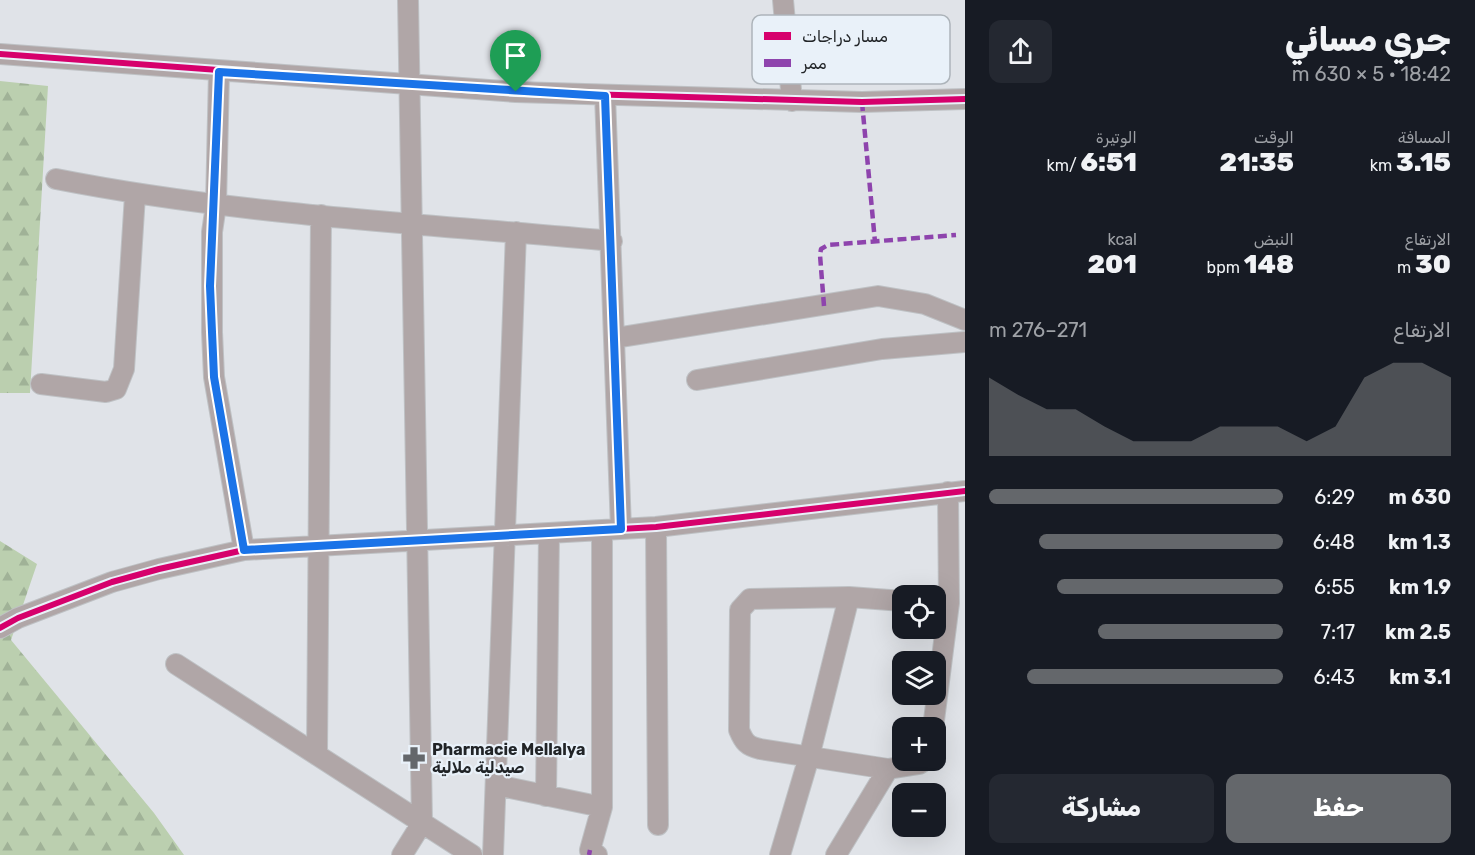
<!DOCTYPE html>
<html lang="ar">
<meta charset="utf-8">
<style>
:root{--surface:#171b24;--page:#242831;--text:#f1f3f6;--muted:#9ea1a6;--accent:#64676b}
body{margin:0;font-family:Rubik,"Noto Sans Arabic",sans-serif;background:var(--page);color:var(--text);direction:rtl;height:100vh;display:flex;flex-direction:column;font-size:22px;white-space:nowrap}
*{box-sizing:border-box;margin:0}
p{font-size:20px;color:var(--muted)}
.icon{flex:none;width:33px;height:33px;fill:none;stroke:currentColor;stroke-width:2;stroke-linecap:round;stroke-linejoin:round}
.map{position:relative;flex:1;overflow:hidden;direction:ltr}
.sheet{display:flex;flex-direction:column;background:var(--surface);width:510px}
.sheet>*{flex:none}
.tools{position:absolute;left:892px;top:585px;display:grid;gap:12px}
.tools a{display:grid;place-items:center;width:54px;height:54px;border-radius:12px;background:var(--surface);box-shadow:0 6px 24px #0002;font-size:30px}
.pin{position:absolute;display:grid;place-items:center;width:51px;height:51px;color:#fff;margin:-62px -26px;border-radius:50% 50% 50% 0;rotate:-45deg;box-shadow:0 0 6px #0007}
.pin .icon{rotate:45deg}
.round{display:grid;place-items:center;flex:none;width:63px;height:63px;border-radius:12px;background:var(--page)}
.overview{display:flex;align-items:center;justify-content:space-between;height:102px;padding:0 24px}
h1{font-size:33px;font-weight:800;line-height:45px}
.figures{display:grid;grid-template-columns:repeat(3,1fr);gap:9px;height:102px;padding:6px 24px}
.figures div{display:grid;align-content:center}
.figures b{font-size:26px;font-weight:800}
.figures small{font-size:16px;font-weight:400}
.figures p{font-size:16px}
.chart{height:168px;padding:12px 24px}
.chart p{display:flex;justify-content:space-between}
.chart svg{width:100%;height:108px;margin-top:6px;fill:var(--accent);opacity:.7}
.button{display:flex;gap:12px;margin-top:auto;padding:12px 24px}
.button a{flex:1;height:69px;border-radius:12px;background:var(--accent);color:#fff;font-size:24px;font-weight:800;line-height:69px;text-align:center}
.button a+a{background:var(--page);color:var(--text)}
ul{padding:0 24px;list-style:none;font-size:20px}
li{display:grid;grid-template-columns:96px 72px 1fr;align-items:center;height:45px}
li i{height:15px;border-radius:8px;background:var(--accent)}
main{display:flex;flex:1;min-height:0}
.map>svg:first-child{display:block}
</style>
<main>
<section class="sheet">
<div class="overview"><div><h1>جري مسائي</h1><p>18:42 · 5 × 630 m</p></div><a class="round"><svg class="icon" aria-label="share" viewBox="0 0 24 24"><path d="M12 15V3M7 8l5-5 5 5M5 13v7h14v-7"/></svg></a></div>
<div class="figures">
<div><p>المسافة</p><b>3.15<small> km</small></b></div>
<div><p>الوقت</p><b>21:35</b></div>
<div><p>الوتيرة</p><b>6:51<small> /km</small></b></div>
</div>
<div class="figures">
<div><p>الارتفاع</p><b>30<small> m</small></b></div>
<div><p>النبض</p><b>148<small> bpm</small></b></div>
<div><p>kcal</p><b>201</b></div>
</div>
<div class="chart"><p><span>الارتفاع</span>271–276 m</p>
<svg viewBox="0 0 160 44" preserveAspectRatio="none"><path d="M0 44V12L10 19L20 25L30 25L40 32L50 38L60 38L70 38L80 32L90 32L100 32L110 38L120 32L130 12L140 6L150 6L160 12V44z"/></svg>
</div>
<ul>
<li><b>630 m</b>6:29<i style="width:100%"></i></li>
<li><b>1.3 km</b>6:48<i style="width:83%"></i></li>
<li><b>1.9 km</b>6:55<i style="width:77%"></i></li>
<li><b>2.5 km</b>7:17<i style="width:63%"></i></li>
<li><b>3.1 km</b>6:43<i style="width:87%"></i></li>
</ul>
<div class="button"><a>حفظ</a><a>مشاركة</a></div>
</section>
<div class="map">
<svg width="965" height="855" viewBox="0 0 965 855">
<defs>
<pattern id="forest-firs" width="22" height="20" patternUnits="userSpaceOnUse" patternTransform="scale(1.5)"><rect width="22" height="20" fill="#bbcfaf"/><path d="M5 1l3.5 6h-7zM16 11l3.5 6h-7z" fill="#a0b297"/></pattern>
</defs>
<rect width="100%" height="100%" fill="#e0e3e8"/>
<path fill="url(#forest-firs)" d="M0,81l48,5 -18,307h-30z
M0,541l37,23 -26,76 143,173 30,42h-184z"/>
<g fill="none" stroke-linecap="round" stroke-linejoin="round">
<g stroke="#bec1c4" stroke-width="22">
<path id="minor" d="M783,0l9,101
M0,54l516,38 346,10 103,-3
M219,72l-3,133 -4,27v100l2,45 30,173
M605,95l16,434
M56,179c183,36 371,45 556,62
M615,338l263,-42 47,8 40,16
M697,380l185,-31 83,-7
M41,384l65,8 10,-3 8,-20 11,-174
M656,527l2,298
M0,628l18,-10 94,-36 47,-13 85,-19 412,-23 309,-36
M176,664l296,191
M933,728l16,-125 -1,-111
M317,755l4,-540
M888,769l-128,-20c-13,-3 -16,-7 -21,-19l1,-120 10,-11 99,-2 54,4
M496,785l106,22
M546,796l3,-263
M402,855l20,-32 -14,-823
M493,855l23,-623
M597,855l-7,-5 12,-43v-277
M780,855l29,-98 40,-160
M836,855l52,-86 31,-5 6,-4"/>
</g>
<use href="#minor" stroke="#b0a6a7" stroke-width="20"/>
<path stroke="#8e44ad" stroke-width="4.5" stroke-dasharray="9 4.5" stroke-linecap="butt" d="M862,102l13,140
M824,306l-4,-51 1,-6 7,-4 128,-10
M589,855l1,-5"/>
<g stroke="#e9f1f9" stroke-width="10">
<path id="cycleway" d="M0,54l516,38 346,10 103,-3
M0,628l18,-10 94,-36 47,-13 85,-19 412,-23 309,-36"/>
</g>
<use href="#cycleway" stroke="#d6006c" stroke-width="6"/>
</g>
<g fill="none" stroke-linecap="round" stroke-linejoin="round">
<g stroke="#fff" stroke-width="12">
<path id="route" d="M219,72l386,24 16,433 -377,21 -30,-173 -2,-45 -2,-46z"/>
</g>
<use href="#route" stroke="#1a73e8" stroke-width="8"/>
</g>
<defs>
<g id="pharmacy-bare" transform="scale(1.8)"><path d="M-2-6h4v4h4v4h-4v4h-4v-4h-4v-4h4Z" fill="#64676b" stroke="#e9f1f9" stroke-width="2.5" paint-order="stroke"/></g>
</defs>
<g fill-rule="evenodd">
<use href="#pharmacy-bare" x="414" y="758"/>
</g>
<g text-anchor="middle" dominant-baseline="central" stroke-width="4.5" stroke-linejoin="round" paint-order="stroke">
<g font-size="16" font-weight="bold" fill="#212427" stroke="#e9f1f9" text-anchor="start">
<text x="432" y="749">Pharmacie Mellalya<tspan x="432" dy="18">صيدلية ملالية</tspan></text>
</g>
</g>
<rect x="752" y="15" width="198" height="69" rx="9" fill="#e9f1f9" stroke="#adb4ba" stroke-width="1.5"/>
<rect x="764" y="32" width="27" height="8" fill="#d6006c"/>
<rect x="764" y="59" width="27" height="8" fill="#8e44ad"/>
<g font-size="16" fill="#212427">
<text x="802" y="42">مسار دراجات</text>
<text x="802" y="69">ممر</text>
</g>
</svg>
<div class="tools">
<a><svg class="icon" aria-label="locate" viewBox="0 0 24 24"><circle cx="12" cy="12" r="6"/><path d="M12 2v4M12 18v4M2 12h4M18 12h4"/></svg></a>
<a><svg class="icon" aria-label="layers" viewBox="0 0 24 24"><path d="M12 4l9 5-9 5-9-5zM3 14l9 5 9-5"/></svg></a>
<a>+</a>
<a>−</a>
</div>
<div class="pin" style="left:516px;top:92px;background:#1e9e55"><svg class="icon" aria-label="arrive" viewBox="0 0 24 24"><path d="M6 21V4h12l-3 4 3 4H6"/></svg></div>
</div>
</main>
